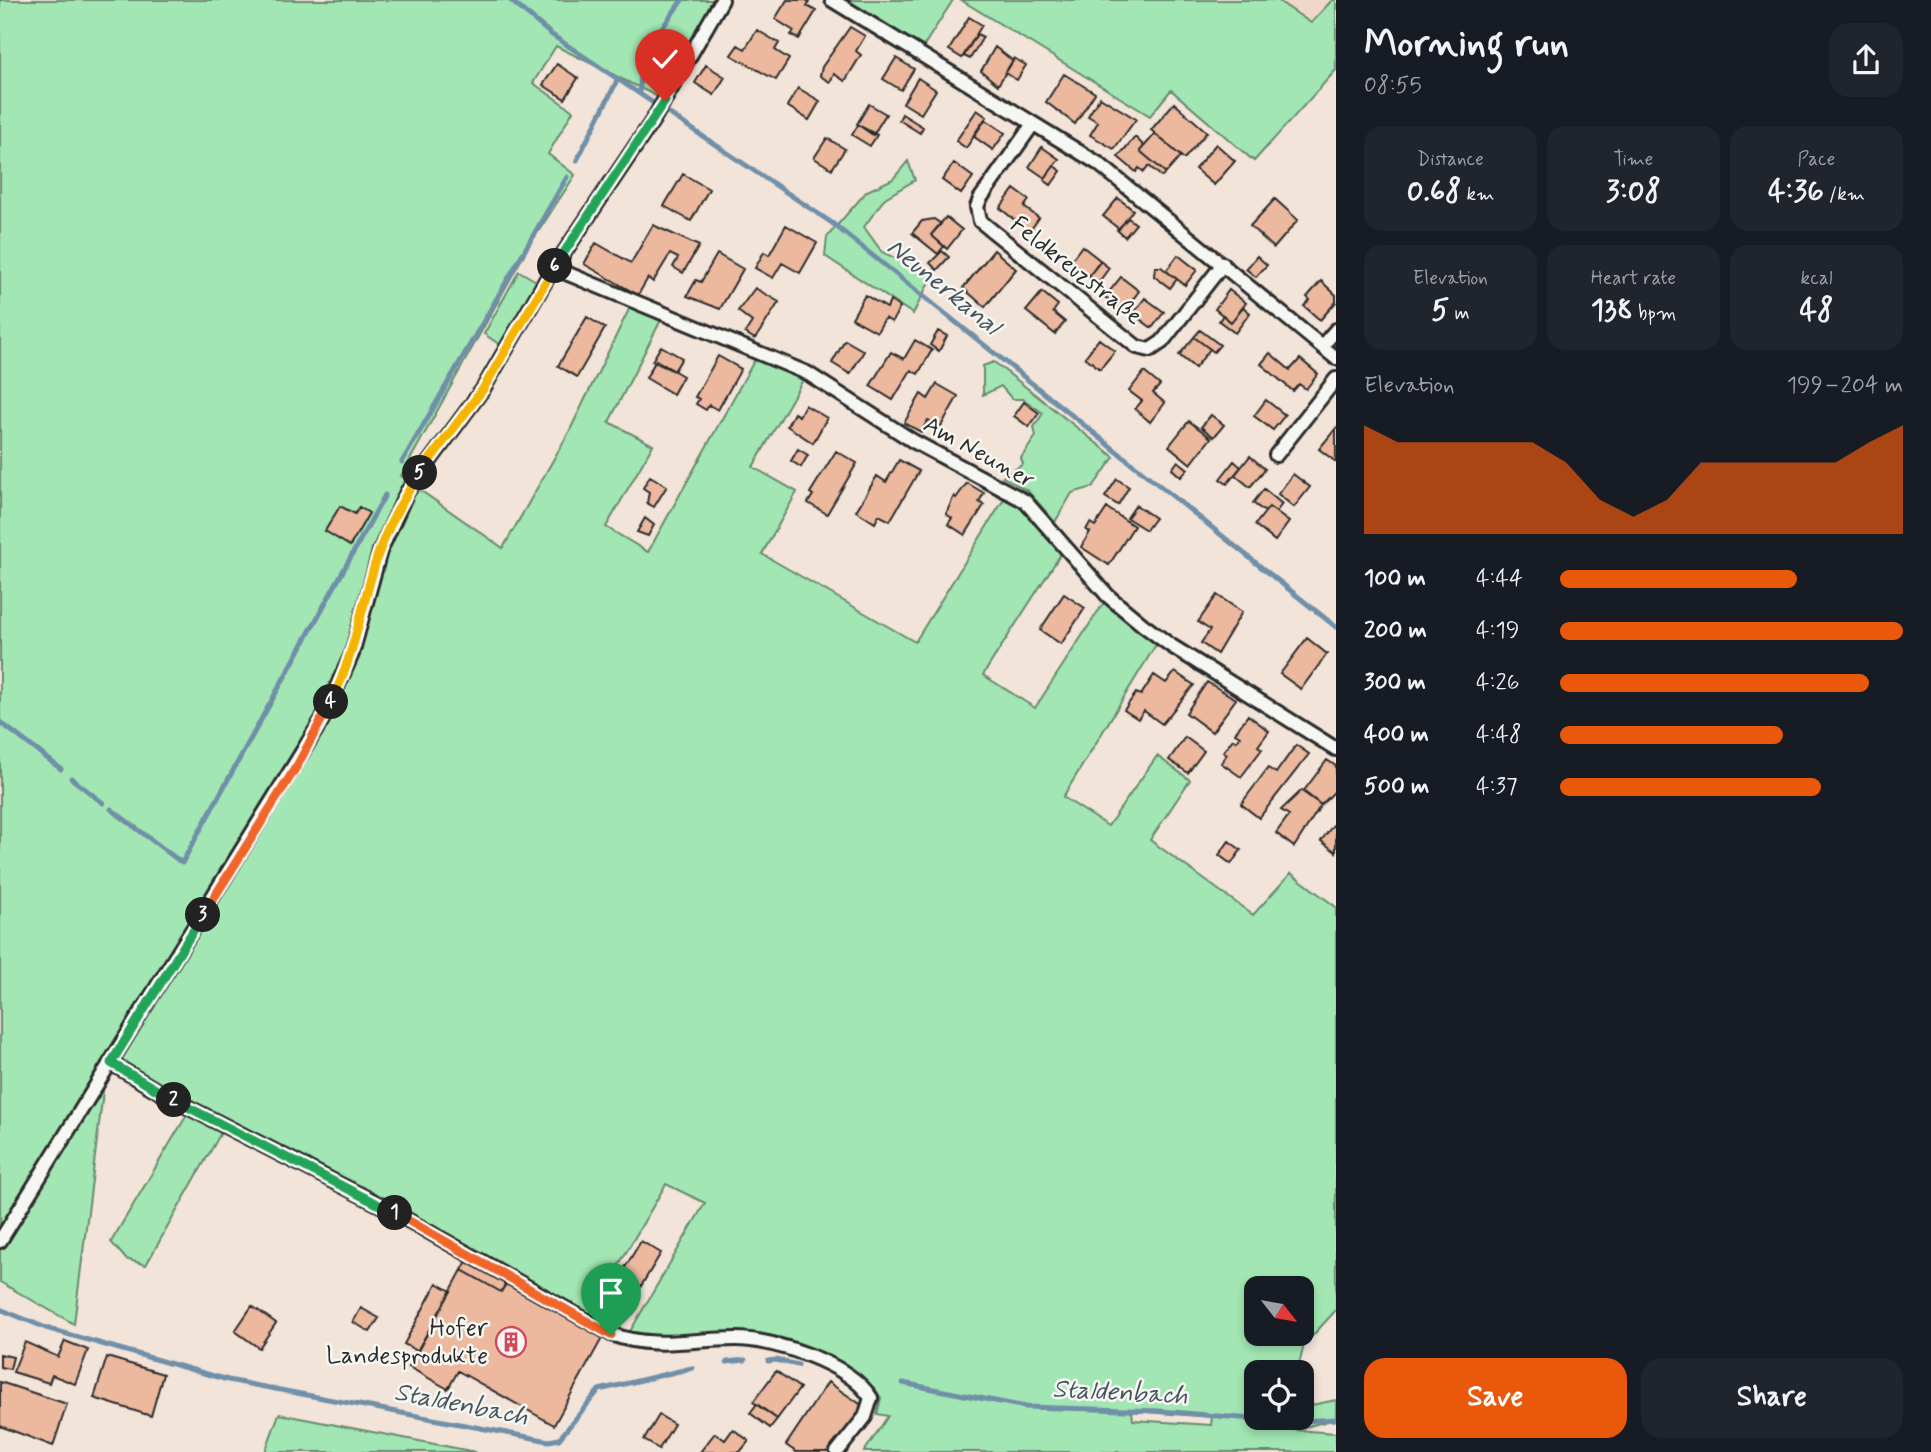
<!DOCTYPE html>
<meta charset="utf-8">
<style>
:root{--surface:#171b24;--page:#20242c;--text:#f1f3f6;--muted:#9ea1a6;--accent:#ea580c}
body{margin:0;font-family:Mynerve,sans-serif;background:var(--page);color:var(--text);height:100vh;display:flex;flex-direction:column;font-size:26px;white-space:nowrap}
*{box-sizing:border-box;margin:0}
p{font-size:23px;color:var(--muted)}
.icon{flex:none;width:38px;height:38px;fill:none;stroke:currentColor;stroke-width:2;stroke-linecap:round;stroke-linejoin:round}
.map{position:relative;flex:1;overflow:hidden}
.sheet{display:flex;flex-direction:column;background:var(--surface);width:595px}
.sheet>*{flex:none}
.needle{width:46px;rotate:121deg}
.tools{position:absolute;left:1244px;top:1276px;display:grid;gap:14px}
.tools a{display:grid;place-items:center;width:70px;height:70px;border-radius:14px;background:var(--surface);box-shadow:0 4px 10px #0003;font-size:35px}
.pin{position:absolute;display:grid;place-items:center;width:60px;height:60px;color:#fff;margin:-72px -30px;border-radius:50% 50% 50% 0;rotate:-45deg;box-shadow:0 0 7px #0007}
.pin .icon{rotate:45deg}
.km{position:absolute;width:35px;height:35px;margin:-18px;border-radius:50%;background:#222;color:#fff;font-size:19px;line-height:35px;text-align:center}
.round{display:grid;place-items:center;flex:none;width:74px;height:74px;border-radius:21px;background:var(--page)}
.headline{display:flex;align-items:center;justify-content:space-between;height:119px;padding:0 28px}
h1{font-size:38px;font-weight:700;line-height:52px}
.metrics{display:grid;grid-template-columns:repeat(3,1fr);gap:10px;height:119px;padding:7px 28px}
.metrics div{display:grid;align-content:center;border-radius:18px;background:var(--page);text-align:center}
.metrics b{font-size:30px;font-weight:700}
.metrics small{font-size:19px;font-weight:400}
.metrics p{font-size:19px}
.chart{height:196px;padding:14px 28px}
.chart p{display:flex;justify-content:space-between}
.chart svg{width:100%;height:126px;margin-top:7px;fill:var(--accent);opacity:.7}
.primary-button{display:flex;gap:14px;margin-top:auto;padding:14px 28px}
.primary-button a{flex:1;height:80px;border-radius:21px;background:var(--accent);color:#fff;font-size:28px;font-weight:700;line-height:80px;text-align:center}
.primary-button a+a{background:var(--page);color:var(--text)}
ul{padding:0 28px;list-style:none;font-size:23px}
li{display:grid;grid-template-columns:112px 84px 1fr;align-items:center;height:52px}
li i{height:18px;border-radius:9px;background:var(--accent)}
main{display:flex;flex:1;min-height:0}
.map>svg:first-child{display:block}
</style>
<main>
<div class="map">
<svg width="1336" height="1452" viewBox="0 0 1336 1452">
<rect width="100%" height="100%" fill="#f3e4d9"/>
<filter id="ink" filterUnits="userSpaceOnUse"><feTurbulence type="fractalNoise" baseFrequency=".0143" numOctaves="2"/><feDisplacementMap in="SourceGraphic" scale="14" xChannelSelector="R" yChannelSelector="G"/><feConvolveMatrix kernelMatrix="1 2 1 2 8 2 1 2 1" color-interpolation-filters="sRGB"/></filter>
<g filter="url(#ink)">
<path fill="#f1d7c8" d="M1277,0h55l-21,23z"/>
<path fill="#a2e7b3" stroke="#66896f" stroke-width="2" fill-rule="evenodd" d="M0,0h716l-56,98 -104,-52 -23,37 40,28 -25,43 27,21 -48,74 -126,227 9,6 -70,191 -72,132 -161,255 -33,264 -74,-42z
M847,0h106l-30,47z
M961,0h316l34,23 21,-23h4v70l-82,91 -83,-71 -21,26z
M908,161l7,19 -30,18 -21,29 18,25 50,24 -19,38 -88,-58 2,-19 40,-46 26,-12z
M519,271l19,11 -36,64 -18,-12z
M632,303l31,13 -54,106 44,23 -47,82 42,25 111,-200 48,21 -54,94 44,25 -35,62 153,88 94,-151 57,55 -83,129 52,33 73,-112 52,42 -97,159 45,29 49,-70 33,24 -40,60 103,75 38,-42 45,34v403l-32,35 -7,27h-41v46h46v-11l34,-7v19l-43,11 43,3v19h-472l24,-36 -11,-2 4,-16 -5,-8 -9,1 -37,-29 -70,-20 -135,-2 80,-137 -39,-19 -80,137 -475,-258 229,-379 40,-133 34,-65 89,62 66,-116zM1256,1288h46v46h-46zM1132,1411l80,6 -1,8 -78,-5z
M994,362l120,95 -21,30 -21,6 -17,29 -27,-31 -25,-14 20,-13 -2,-6 15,-22 -2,-9 9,-14 -20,-14h-11l-11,-13 -18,9v-29z
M188,1113l34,18 -76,134 -20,-6 -15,-17z
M279,1414l197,38h-211z"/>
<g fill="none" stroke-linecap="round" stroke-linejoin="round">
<path stroke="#6f8fa8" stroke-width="5" d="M510,0l42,35 280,188 504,404
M643,55l39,-55
M639,93l2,-17
M577,160l41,-81
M402,462l165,-285
M0,722l61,47
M71,778l32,25
M111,809l71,54 203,-368
M0,1309l46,19 182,52 321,61 10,-2 40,-49 93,-22
M768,1361l8,-1 22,5
M727,1362l18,-2
M903,1383l123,24 135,4 125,11 50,-3"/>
</g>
<path fill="#ecb99f" stroke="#2b2b2b" stroke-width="2" d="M787,0h19l3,2 -2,4 9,5 -17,28 -8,-4 3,-4 -19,-12z
M969,17l13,8 -20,33 -13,-8z
M850,27l15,9 -9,15 5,4 -16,26 -11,-7 -4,8 -10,-6 2,-9z
M757,30l22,13 -4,7 14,9 -13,21 -45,-25 7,-10 7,4z
M977,34l6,3 -13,22 -6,-3z
M995,47l18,14 -15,24 -17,-14z
M896,58l18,11 -13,21 -18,-11z
M1014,58l12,7 -9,15 -12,-7z
M557,64l21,14 -13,21 -22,-14z
M706,65l19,12 -11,18 -19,-12z
M1064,74l31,19 -20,31 -29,-22z
M918,78l18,12 -15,24 -18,-11z
M798,88l22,13 -11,19 -22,-14z
M1100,97l36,22 -22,30 -24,-14 8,-13 -10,-6z
M1174,103l33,29 -23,27 -33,-29z
M869,104l17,10 -13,21 -16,-11z
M977,110l10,7 -21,31 -10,-7z
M902,114l21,13 -3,6 -21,-13z
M985,119l20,14 -12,17 -20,-14z
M858,125l19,10 -7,11 -18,-11z
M1155,134l26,22 -15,17 -26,-22z
M1135,137l9,9 -4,5 26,22 -4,4 -13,-11 -5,6 -5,-4 -3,4 -18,-15z
M827,138l18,11 -13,20 -18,-11z
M1216,144l19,17 -21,24 -19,-16z
M1042,147l17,12 -14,19 -16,-11z
M954,163l19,14 -12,17 -19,-14z
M1054,166l7,5 -10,14 -7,-5z
M683,174l26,15 -18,32 -27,-15z
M1014,189l15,11 -5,7 15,11 -10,14 -29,-24z
M1118,198l15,12 -14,19 -16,-13z
M1275,199l23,21 -24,28 -24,-22z
M946,217l16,13 -15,19 -16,-14z
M1128,218l8,6 -11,13 -8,-7z
M934,219l7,5 -10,11 13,11 -6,8 -26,-21 10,-12z
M653,225l46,21 -16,27 -10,-6 5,-9 -8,-4 -17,28 -5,-4 -10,17 -54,-31 12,-21 35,20z
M786,225l31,18 -17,30 -18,-10 -9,15 -18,-10 9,-16 5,3z
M1082,246l19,15 -13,16 -19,-14z
M994,250l22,19 -31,38 -22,-19z
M942,251l7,6 -12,13 -7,-7z
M717,254l26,15 -23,40 -33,-13 9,-16 5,2z
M1178,255l19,15 -12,15 -19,-14z
M1257,256l10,9 -11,12 -10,-8z
M1100,261l9,7 -11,15 -9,-7z
M1155,267h6l16,12 -7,9 -16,-12z
M1121,277l18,14 -15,20 -19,-14z
M1321,281l15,14v7l-16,18 -16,-14 6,-6 -3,-3z
M755,288l24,14 -24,37 -10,-6 7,-11 -14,-11z
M1229,290l17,13 -15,19 -16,-13z
M1042,292l16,13 -5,7 12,10 -10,12 -29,-23z
M865,295l22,13 3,-7 10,6 -8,15 -7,-4 -8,14 -25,-14z
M1145,298l19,14 -12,16 -19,-14z
M1243,307l7,6 -15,20 -16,-12 4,-6 8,7z
M587,317l18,11 -28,49 -19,-11z
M1200,330l20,15 -6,7 -20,-15z
M938,331l9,5 -8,15 -9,-6z
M1194,337l16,12 -15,19 -16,-13z
M1099,339l16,12 -15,18 -15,-12z
M845,340l19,11 -14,23 -18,-11z
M915,340l17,10 -14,24 -7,-4 -18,30 -23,-14 21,-34 13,7z
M661,346l21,12 -8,13 -22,-10z
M1270,353l20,17 10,-11 18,15 -12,15 -7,-5 -6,7 -32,-27z
M718,356l23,13 -23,41 -9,-5 -3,5 -10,-6 3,-5 -4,-2z
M656,360l27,16 -10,18 -27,-16z
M1144,372l16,13 -7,8 12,10 -15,19 -15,-13 7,-8 -13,-10z
M937,384l21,12 -17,30 -13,-6 -7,12 -17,-9 17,-29 7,5z
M1266,400l19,15 -12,15 -19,-14z
M1024,402l15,11 -10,14 -15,-11z
M805,405l22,13 -14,25 -26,-17 7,-13 5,3z
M1211,415l13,10 -10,12 -13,-10z
M1189,421l22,17 -20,26 -22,-18z
M1336,428v34l-17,-13z
M798,449l10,6 -7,12 -10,-6z
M836,451l21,12 -30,51 -19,-11 5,-8 -3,-2z
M1250,456l15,13 -15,18 -15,-12z
M899,460l20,11 -29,50 -11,-6 -4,8 -19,-12 21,-35 9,6z
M1178,461l10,8 -7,8 -9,-8z
M1234,461l7,6 -14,17 -7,-5z
M1293,474l17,13 -16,20 -16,-13z
M650,476l17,10 -13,21 -7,-4 2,-11 -6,-4z
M1117,479l12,8 -11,18 -13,-8z
M967,483l17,10 -5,9 5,3 -19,30 -17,-11 4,-6 -6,-4 8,-18 2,2z
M1264,489l18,15 -6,8 -7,-5 -4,5 -12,-9z
M1136,505l19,13 -9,12 -19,-12z
M340,506l15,8 4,-7 10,6 -19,33 -25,-15z
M1269,507l20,15 -14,19 -20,-16z
M1107,508l27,18 -25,39 -28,-18 9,-15 -4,-2 4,-7 5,3z
M645,518l9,7 -6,11 -11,-4z
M1064,594l21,14 -24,36 -21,-14z
M1217,595l25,17 -25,42 -16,-11 9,-13 -12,-8z
M1307,638l20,16 -26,35 -21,-15z
M1175,672l19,13 -32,39 -18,-13 -6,8 -14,-9 12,-17 5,2 13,-20 12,8z
M1207,682l29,17 -24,33 -26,-19z
M1248,715l21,16 -11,15 4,3 -21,28 -20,-14 6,-9 -4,-2 10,-13 3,2 4,-5 -5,-3z
M1185,737l19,14 -16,22 -19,-13z
M1296,745l13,9 -50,64 -18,-14 27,-36 8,5z
M1327,760l9,6v24l-15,15 -18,-13z
M1302,790l19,15 -27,42 -18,-14 13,-18 -8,-5z
M1333,825l3,2v25l-15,-11z
M1229,841l12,9 -10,14 -12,-9z
M641,1241l20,12 -38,63 -20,-12z
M468,1259l40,22 -7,11 -39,-22z
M462,1270l39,22 7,-13 97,54 -51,92 -96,-54 -10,18 -39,-22z
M437,1283l14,8 -34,60 -13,-7z
M252,1306l24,17 -17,25 -24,-17z
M361,1308l18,10 -9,14 -17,-10z
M65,1341l23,9 -13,34 -23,-9 -3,8 -36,-11 12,-30 33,15z
M0,1354l13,3 -3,12 -10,-2z
M107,1357l56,17 -12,42 -57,-18z
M776,1371l24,17 -23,31 -24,-17z
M0,1382l67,22 -14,42 -53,-20z
M828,1382l35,24 -32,46h-35l-10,-7z
M757,1404l20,15 -7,9 -20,-15z
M659,1415l15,9 -15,25 -15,-9z
M733,1429l16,12 -9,11h-40l15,-19 10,7z"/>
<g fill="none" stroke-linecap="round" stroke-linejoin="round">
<g stroke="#2b2b2b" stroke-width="18">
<path id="street" d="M832,0l267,164 237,194
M1033,124l-53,75 -3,8 3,14 157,126 13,3 12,-8 61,-78
M554,268l253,105 106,68 112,60 83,95 35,29 27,20 166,104
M1322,346l14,-16
M1276,455l60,-76
M111,1063l57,34 220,112 223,125c42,16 81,5 124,5 39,0 114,24 136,59l-6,19 -28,35
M0,1241l322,-521 30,-66 28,-103 27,-59 76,-103 66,-114 104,-155 69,-120"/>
</g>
<use href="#street" stroke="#f6f6f2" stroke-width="12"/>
</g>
</g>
<g fill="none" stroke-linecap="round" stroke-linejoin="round" filter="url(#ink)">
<g stroke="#fff" stroke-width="14">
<path id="split-1" d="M395,1213l216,122"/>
</g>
<g stroke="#fff" stroke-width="14">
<path id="split-2" d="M174,1100l221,113"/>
</g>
<g stroke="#fff" stroke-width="14">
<path id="split-3" d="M174,1100l-63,-37 92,-148"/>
</g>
<g stroke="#fff" stroke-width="14">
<path id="split-4" d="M203,915l95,-151 33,-62"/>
</g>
<g stroke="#fff" stroke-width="14">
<path id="split-5" d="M331,702c25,-49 31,-102 49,-153 10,-27 24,-52 40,-76"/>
</g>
<g stroke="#fff" stroke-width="14">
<path id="split-6" d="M420,473l63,-84 72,-123"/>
</g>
<g stroke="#fff" stroke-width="14">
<path id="split-7" d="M555,266l110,-165"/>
</g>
<use href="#split-1" stroke="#f0652b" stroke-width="9"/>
<use href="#split-2" stroke="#22a559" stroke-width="9"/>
<use href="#split-3" stroke="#22a559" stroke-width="9"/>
<use href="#split-4" stroke="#f0652b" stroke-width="9"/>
<use href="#split-5" stroke="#f5b400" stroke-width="9"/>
<use href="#split-6" stroke="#f5b400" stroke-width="9"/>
<use href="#split-7" stroke="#22a559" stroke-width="9"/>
</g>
<defs>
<g id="building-ring" transform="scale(1.575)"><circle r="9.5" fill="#f6f6f2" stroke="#d1495b" stroke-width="1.5"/><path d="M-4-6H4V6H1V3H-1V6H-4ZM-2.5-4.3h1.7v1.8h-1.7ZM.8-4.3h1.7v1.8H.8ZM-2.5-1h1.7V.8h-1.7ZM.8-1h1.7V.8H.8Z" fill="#d1495b"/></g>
</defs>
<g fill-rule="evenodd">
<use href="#building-ring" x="511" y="1342"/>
</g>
<g text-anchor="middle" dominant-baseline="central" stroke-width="5" stroke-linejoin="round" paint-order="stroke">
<g font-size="24" fill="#2b2b2b" stroke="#f6f6f2">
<text transform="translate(1076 271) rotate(38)">Feldkreuzstraße</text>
<text transform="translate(979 453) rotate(29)">Am Neuner</text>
</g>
<g font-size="24" fill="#2b2b2b" stroke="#f6f6f2" text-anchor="end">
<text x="488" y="1328">Hofer<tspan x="488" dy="28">Landesprodukte</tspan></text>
</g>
<g font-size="26" font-style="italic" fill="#48555f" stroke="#f6f6f2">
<text transform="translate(943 287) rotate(39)">Neunerkanal</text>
<text transform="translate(1120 1393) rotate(3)">Staldenbach</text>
<text transform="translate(461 1405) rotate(11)">Staldenbach</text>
</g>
</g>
</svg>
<div class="tools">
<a><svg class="needle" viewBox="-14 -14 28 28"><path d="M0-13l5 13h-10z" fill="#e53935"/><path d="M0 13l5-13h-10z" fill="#9ea1a6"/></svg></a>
<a><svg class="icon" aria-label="locate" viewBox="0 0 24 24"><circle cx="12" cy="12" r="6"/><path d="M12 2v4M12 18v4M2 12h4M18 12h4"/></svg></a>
</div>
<div class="pin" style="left:611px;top:1335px;background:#1e9e55"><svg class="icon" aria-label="arrive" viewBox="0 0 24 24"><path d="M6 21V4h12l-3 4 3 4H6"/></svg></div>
<div class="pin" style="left:665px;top:101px;background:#d93025"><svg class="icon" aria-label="check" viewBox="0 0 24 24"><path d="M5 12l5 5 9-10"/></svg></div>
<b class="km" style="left:395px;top:1213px">1</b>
<b class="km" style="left:174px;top:1100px">2</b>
<b class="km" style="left:203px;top:915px">3</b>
<b class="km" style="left:331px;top:702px">4</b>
<b class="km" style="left:420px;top:473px">5</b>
<b class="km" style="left:555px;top:266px">6</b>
</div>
<section class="sheet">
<div class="headline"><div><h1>Morning run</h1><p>08:55</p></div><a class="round"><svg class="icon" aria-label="share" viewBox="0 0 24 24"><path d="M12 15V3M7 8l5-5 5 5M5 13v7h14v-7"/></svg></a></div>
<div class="metrics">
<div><p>Distance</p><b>0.68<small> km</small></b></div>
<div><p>Time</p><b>3:08</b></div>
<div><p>Pace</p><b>4:36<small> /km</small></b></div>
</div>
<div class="metrics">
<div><p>Elevation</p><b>5<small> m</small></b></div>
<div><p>Heart rate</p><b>138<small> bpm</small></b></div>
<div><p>kcal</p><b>48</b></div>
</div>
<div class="chart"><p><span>Elevation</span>199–204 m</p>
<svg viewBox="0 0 160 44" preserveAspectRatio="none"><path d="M0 44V6L10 12L20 12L30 12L40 12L50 12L60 19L70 32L80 38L90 32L100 19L110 19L120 19L130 19L140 19L150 12L160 6V44z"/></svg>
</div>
<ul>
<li><b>100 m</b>4:44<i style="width:69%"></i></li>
<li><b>200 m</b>4:19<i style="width:100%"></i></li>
<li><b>300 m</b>4:26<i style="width:90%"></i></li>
<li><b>400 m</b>4:48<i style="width:65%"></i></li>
<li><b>500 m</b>4:37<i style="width:76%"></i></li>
</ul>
<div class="primary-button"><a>Save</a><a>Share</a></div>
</section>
</main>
